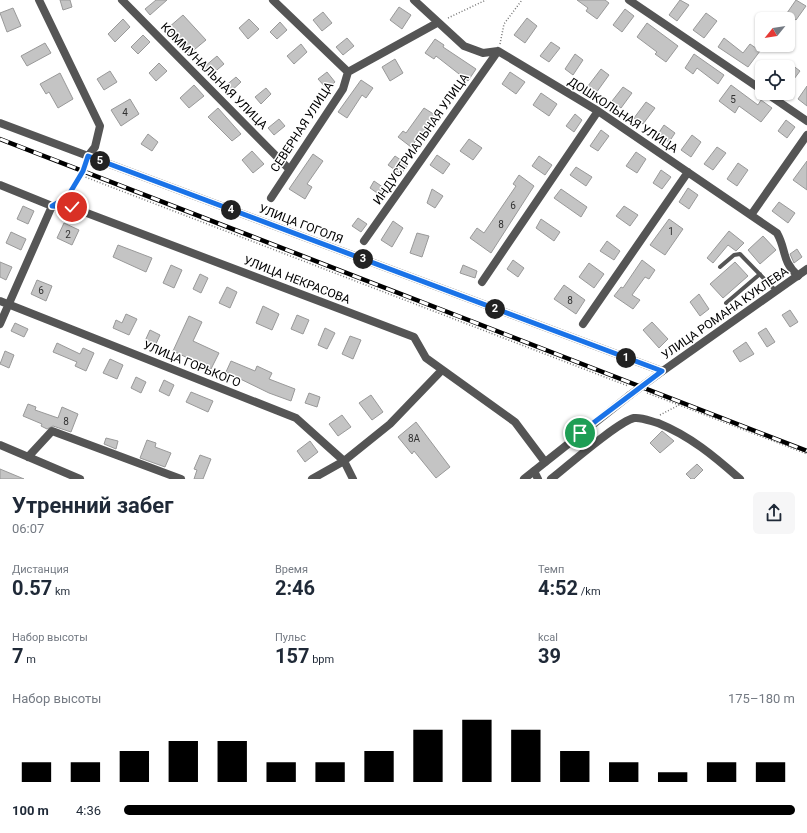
<!DOCTYPE html>
<html lang="ru">
<meta charset="utf-8">
<style>
:root{--surface:#fff;--page:#f6f6f7;--text:#1f2937;--muted:#747a83;--accent:#000}
body{margin:0;font-family:Roboto,sans-serif;background:var(--page);color:var(--text);height:100vh;display:flex;flex-direction:column;font-size:15px;white-space:nowrap}
*{box-sizing:border-box;margin:0}
p{font-size:13px;color:var(--muted)}
.icon{flex:none;width:22px;height:22px;fill:none;stroke:currentColor;stroke-width:2;stroke-linecap:round;stroke-linejoin:round}
.map{position:relative;height:479px;overflow:hidden}
.sheet{display:flex;flex-direction:column;background:var(--surface);flex:1}
.sheet>*{flex:none}
.needle{width:26px;rotate:240deg}
.tools{position:absolute;left:755px;top:12px;display:grid;gap:8px}
.tools a{display:grid;place-items:center;width:40px;height:40px;border-radius:6px;background:var(--surface);box-shadow:0 1px 3px #0004;font-size:20px}
.pin{position:absolute;display:grid;place-items:center;width:34px;height:34px;color:#fff;margin:-17px;border:2px solid #fff;border-radius:50%;box-shadow:0 1px 4px #0007}
.km{position:absolute;width:20px;height:20px;margin:-10px;border-radius:50%;background:#222;color:#fff;font-size:11px;line-height:20px;text-align:center}
.round{display:grid;place-items:center;flex:none;width:42px;height:42px;border-radius:6px;background:var(--page)}
.head{display:flex;align-items:center;justify-content:space-between;height:68px;padding:0 12px}
h1{font-size:22px;font-weight:700;line-height:30px}
.metrics{display:grid;grid-template-columns:repeat(3,1fr);gap:6px;height:68px;padding:4px 12px}
.metrics div{display:grid;align-content:center}
.metrics b{font-size:20px;font-weight:700}
.metrics small{font-size:11px;font-weight:400}
.metrics p{font-size:11px}
.chart{height:112px;padding:8px 12px}
.chart p{display:flex;justify-content:space-between}
.chart svg{width:100%;height:72px;margin-top:4px;stroke:var(--accent);stroke-width:6}
ul{padding:0 12px;list-style:none;font-size:13px}
li{display:grid;grid-template-columns:64px 48px 1fr;align-items:center;height:30px}
li i{height:10px;border-radius:5px;background:var(--accent)}
.map>svg:first-child{display:block}
</style>
<div class="map">
<svg width="807" height="479" viewBox="0 0 807 479">
<rect width="100%" height="100%" fill="#fff"/>
<path fill="#c4c4c4" stroke="#999" d="M60,0h10l2,7 -9,3z
M156,0h11l-17,15 -5,-6z
M577,0h28l4,3 -12,16 -11,-8 2,-3z
M680,0l9,5 -12,16 -8,-6z
M796,0l10,6 -10,14 -9,-7z
M399,7l12,8 -9,14 -12,-9z
M13,8l8,18 -14,6 -7,-19z
M625,9l9,7 -12,16 -9,-7z
M323,12l9,11 -10,8 -9,-11z
M706,13l11,8 -13,17 -11,-8z
M183,15l23,25 -17,14 -21,-26z
M527,18l10,8 -12,17 -11,-8z
M123,19l7,8 -15,15 -7,-8z
M249,19l10,10 -11,10 -9,-11z
M280,22l7,8 -10,9 -7,-7z
M647,23l31,23 -12,16 -11,-8 2,-2 -20,-15z
M143,35l7,7 -12,12 -7,-7z
M347,38l7,8 -11,9 -7,-8z
M724,38l19,15 7,-9 10,7 -12,16 -30,-20z
M435,39l9,6 -1,2 33,22 -8,12 -32,-25 -2,3 -9,-6z
M551,42l9,6 -11,14 -9,-6z
M45,43l6,10 -24,13 -6,-10z
M301,44l6,8 -13,12 -7,-8z
M575,54l8,6 -10,15 -8,-6z
M694,54l30,21 -6,9 -21,-16 -4,6 -8,-6z
M217,56l7,8 -13,11 -7,-8z
M395,59l8,14 -13,8 -8,-14z
M788,62l12,9 -12,16z
M159,63l8,8 -11,10 -7,-8z
M601,69l8,6 -13,18 -8,-7z
M110,71l7,11 -13,8 -7,-11z
M327,72l8,10 -8,7 -9,-10z
M510,72l15,10 -9,12 -14,-10z
M60,73l13,26 -15,9 -9,-16 -3,2 -6,-10z
M236,77l5,5 -12,11 -5,-6z
M361,80l12,8 -7,10 -4,-3 -15,23 -9,-6z
M194,85l10,11 -15,12 -9,-10z
M731,85l27,20 3,-5 11,8 -11,14 -22,-16 -4,7 -16,-12z
M807,86v20l-9,-7z
M623,87l9,6 -11,15 -9,-7z
M266,88l5,6 -10,10 -6,-7z
M541,93l16,11 -8,12 -16,-11z
M130,99l9,15 -18,12 -10,-16z
M646,102l9,6 -12,16 -9,-6z
M218,108l23,26 -9,7 -24,-24z
M424,108l11,7 -9,14 2,1 -7,10 -3,-2 -7,9 -13,-10 5,-6 3,2z
M575,114l7,6 -8,12 -8,-6z
M279,119l6,7 -11,9 -6,-7z
M786,120l9,7 -8,11 -9,-7z
M664,125l11,8 -6,9 -11,-8z
M601,130l8,6 -11,15 -8,-5z
M148,134l10,8 -6,9 -11,-7z
M692,135l9,7 -10,15 -10,-7z
M469,139l13,9 -9,12 -13,-9z
M717,147l9,6 -13,17 -9,-6z
M252,151l12,13 -11,9 -11,-13z
M636,152l10,7 -9,14 -11,-7z
M313,154l10,7 -16,23 5,3 -7,12 -16,-10z
M437,155l13,9 -7,10 -13,-9z
M395,156l13,9 -7,9 -13,-9z
M539,156l13,9 -7,10 -13,-9z
M807,161v29l-14,-10z
M738,163l10,7 -11,16 -10,-7z
M576,167l16,10 -6,9 -16,-11z
M661,170l10,7 -9,12 -9,-6z
M519,175l15,11 -43,67 -21,-15 7,-10 7,5 32,-47 -3,-2z
M374,181l13,9 -4,7 -13,-9z
M688,188l10,7 -9,14 -10,-7z
M432,189l11,7 -8,12 -8,-5z
M561,189l26,18 -6,10 -27,-19z
M779,202l16,11 -7,10 -16,-12z
M23,206l11,5 -6,13 -11,-5z
M624,206l14,9 -8,11 -14,-10z
M358,218l9,6 -6,8 -9,-6z
M541,219l19,13 -6,9 -18,-13z
M669,219l14,10 -18,26 -15,-10z
M393,221l10,7 -11,19 -11,-7z
M64,223l15,7 -7,15 -15,-7z
M729,231l15,12 -8,8 -8,-6 -15,18 -6,-5z
M11,232l15,7 -5,11 -15,-7z
M417,233l12,3 -7,21 -12,-4z
M763,236l13,14 -16,14 -12,-14z
M607,241l13,10 -6,9 -14,-9z
M118,245l34,13 -6,14 -33,-15z
M797,249l5,8 -8,6 -4,-9z
M513,260l11,8 -6,9 -11,-8z
M642,260l13,10 -6,9 -4,-2 -13,18 8,5 -7,9 -19,-13 7,-9 2,1z
M0,262l12,5 -6,13 -6,-3z
M735,262l13,14 -25,22 -13,-14z
M589,263l15,11 -10,14 -15,-11z
M171,265l11,5 -8,18 -11,-5z
M463,265l14,6 -2,7 -15,-5z
M200,274l8,4 -7,15 -8,-4z
M37,280l15,6 -6,15 -15,-7z
M564,285l21,15 -9,14 -22,-15z
M227,287l10,5 -7,16 -11,-5z
M699,294l10,15 -9,7 -10,-14z
M263,306l16,8 -7,16 -16,-7z
M790,310l8,12 -8,5 -8,-12z
M126,314l11,5 -8,16 -16,-7 3,-8 6,3z
M297,315l12,5 -6,14 -12,-5z
M189,316l13,6 -9,19 26,12 -8,16 -38,-18z
M652,322l16,17 -9,9 -16,-18z
M15,323l13,6 -4,8 -13,-6z
M325,328l10,5 -8,16 -9,-4z
M766,328l9,14 -8,5 -9,-14z
M150,330l10,5 -5,11 -10,-5z
M350,336l11,4 -8,19 -11,-5z
M746,342l8,12 -14,8 -7,-11z
M57,343l23,11 3,-6 11,5 -8,18 -11,-5 2,-4 -24,-10z
M5,351l9,4 -5,13 -9,-4z
M110,359l13,6 -6,14 -14,-6z
M231,361l24,10 2,-5 15,7 -3,6 26,10 -4,12 -22,-8 -43,-21z
M136,377l10,5 -5,11 -10,-5z
M164,380l10,5 -5,11 -10,-5z
M191,392l22,9 -5,11 -22,-10z
M309,393l11,4 -3,10 -12,-4z
M371,395l12,17 -11,8 -13,-17z
M28,404l8,3 -1,3 23,8 4,-11 16,7 -7,18 -18,-6 -6,3 -6,-3 1,-2 -19,-8z
M342,415l9,12 -13,9 -9,-12z
M416,422l34,45 -14,11 -22,-27 -2,3 -14,-17z
M662,431l12,10 -14,12 -10,-10z
M106,438l12,3 -2,8 -12,-5z
M147,440l9,3 -1,4 16,6 -6,14 -25,-9z
M310,441l8,11 -13,10 -8,-11z
M200,455l11,4 -8,20h-9l3,-9 -3,-1z
M697,464l6,6 -9,9h-3l-5,-5z
M0,469l24,10h-24z"/>
<g fill="none" stroke-linecap="round" stroke-linejoin="round">
<path stroke="#777" stroke-width="1.5" stroke-dasharray="1 2" stroke-linecap="butt" d="M448,18l38,-18
M500,44l4,-20 18,-24
M80,175l548,211
M65,198l3,-2 17,-32
M647,393l32,12
M660,415l19,-10 128,49"/>
<path stroke="#555" stroke-width="4" d="M720,267l14,-12 6,-1 36,37
M726,303l34,-29"/>
<path stroke="#555" stroke-width="8" d="M39,0l61,126 -5,21 -7,9
M122,0l167,169
M273,0l75,72
M414,0l50,46 19,7 15,-2 100,60 179,122c10,18 4,27 21,43
M629,0l133,90
M766,93l41,28
M0,123l662,248
M0,185l52,21 19,1 343,130 12,21 89,64 30,40
M271,198l72,-109 5,-17 89,-49
M751,215l56,-80
M364,241l134,-190
M482,282l116,-171
M0,301l296,117 48,43 9,18
M0,324l52,-118
M583,324l105,-152
M0,445l80,34
M28,457l24,-26 129,48
M534,471l4,8
M312,479l32,-18 46,-37 52,-54
M551,479c17,-13 66,-57 83,-61 8,-1 16,3 24,5 32,13 56,33 82,56"/>
<path stroke="#555" stroke-width="8" d="M657,375l150,-106
M524,479l106,-84"/>
<g stroke="#000" stroke-width="4.5">
<path id="rail" d="M0,139l807,312"/>
</g>
<use href="#rail" stroke="#fff" stroke-width="3" stroke-dasharray="9" stroke-linecap="butt"/>
<path stroke="#555" stroke-width="8" d="M630,395l27,-20"/>
</g>
<g fill="none" stroke-linecap="round" stroke-linejoin="round">
<g stroke="#fff" stroke-width="8">
<path id="route" d="M72,207l-20,-1 16,-10 15,-25 5,-15 574,215 -82,62"/>
</g>
<use href="#route" stroke="#1a73e8" stroke-width="5"/>
</g>
<g text-anchor="middle" dominant-baseline="central" stroke-width="3" stroke-linejoin="round" paint-order="stroke">
<g font-size="10" fill="#313131">
<text x="733" y="99">5</text>
<text x="125" y="112">4</text>
<text x="513" y="205">6</text>
<text x="501" y="224">8</text>
<text x="671" y="231">1</text>
<text x="68" y="234">2</text>
<text x="41" y="290">6</text>
<text x="570" y="300">8</text>
<text x="66" y="421">8</text>
<text x="414" y="438">8А</text>
</g>
<g font-size="12" fill="#000" stroke="#fff">
<text transform="translate(214 76) rotate(45)">КОММУНАЛЬНАЯ УЛИЦА</text>
<text transform="translate(623 115) rotate(33)">ДОШКОЛЬНАЯ УЛИЦА</text>
<text transform="translate(302 127) rotate(-57)">СЕВЕРНАЯ УЛИЦА</text>
<text transform="translate(421 139) rotate(-55)">ИНДУСТРИАЛЬНАЯ УЛИЦА</text>
<text transform="translate(301 224) rotate(21)">УЛИЦА ГОГОЛЯ</text>
<text transform="translate(297 280) rotate(21)">УЛИЦА НЕКРАСОВА</text>
<text transform="translate(725 313) rotate(-35)">УЛИЦА РОМАНА КУКЛЕВА</text>
<text transform="translate(192 364) rotate(22)">УЛИЦА ГОРЬКОГО</text>
</g>
</g>
</svg>
<div class="tools">
<a><svg class="needle" viewBox="-14 -14 28 28"><path d="M0-13l5 13h-10z" fill="#e53935"/><path d="M0 13l5-13h-10z" fill="#747a83"/></svg></a>
<a><svg class="icon" aria-label="locate" viewBox="0 0 24 24"><circle cx="12" cy="12" r="6"/><path d="M12 2v4M12 18v4M2 12h4M18 12h4"/></svg></a>
</div>
<div class="pin" style="left:580px;top:433px;background:#1e9e55"><svg class="icon" aria-label="arrive" viewBox="0 0 24 24"><path d="M6 21V4h12l-3 4 3 4H6"/></svg></div>
<div class="pin" style="left:72px;top:207px;background:#d93025"><svg class="icon" aria-label="check" viewBox="0 0 24 24"><path d="M5 12l5 5 9-10"/></svg></div>
<b class="km" style="left:626px;top:358px">1</b>
<b class="km" style="left:495px;top:309px">2</b>
<b class="km" style="left:363px;top:259px">3</b>
<b class="km" style="left:231px;top:210px">4</b>
<b class="km" style="left:100px;top:161px">5</b>
</div>
<section class="sheet">
<div class="head"><div><h1>Утренний забег</h1><p>06:07</p></div><a class="round"><svg class="icon" aria-label="share" viewBox="0 0 24 24"><path d="M12 15V3M7 8l5-5 5 5M5 13v7h14v-7"/></svg></a></div>
<div class="metrics">
<div><p>Дистанция</p><b>0.57<small> km</small></b></div>
<div><p>Время</p><b>2:46</b></div>
<div><p>Темп</p><b>4:52<small> /km</small></b></div>
</div>
<div class="metrics">
<div><p>Набор высоты</p><b>7<small> m</small></b></div>
<div><p>Пульс</p><b>157<small> bpm</small></b></div>
<div><p>kcal</p><b>39</b></div>
</div>
<div class="chart"><p><span>Набор высоты</span>175–180 m</p>
<svg viewBox="0 0 160 44" preserveAspectRatio="none"><path d="M5 44V32M15 44V32M25 44V25M35 44V19M45 44V19M55 44V32M65 44V32M75 44V25M85 44V12M95 44V6M105 44V12M115 44V25M125 44V32M135 44V38M145 44V32M155 44V32"/></svg>
</div>
<ul>
<li><b>100 m</b>4:36<i style="width:100%"></i></li>
</ul>
</section>
